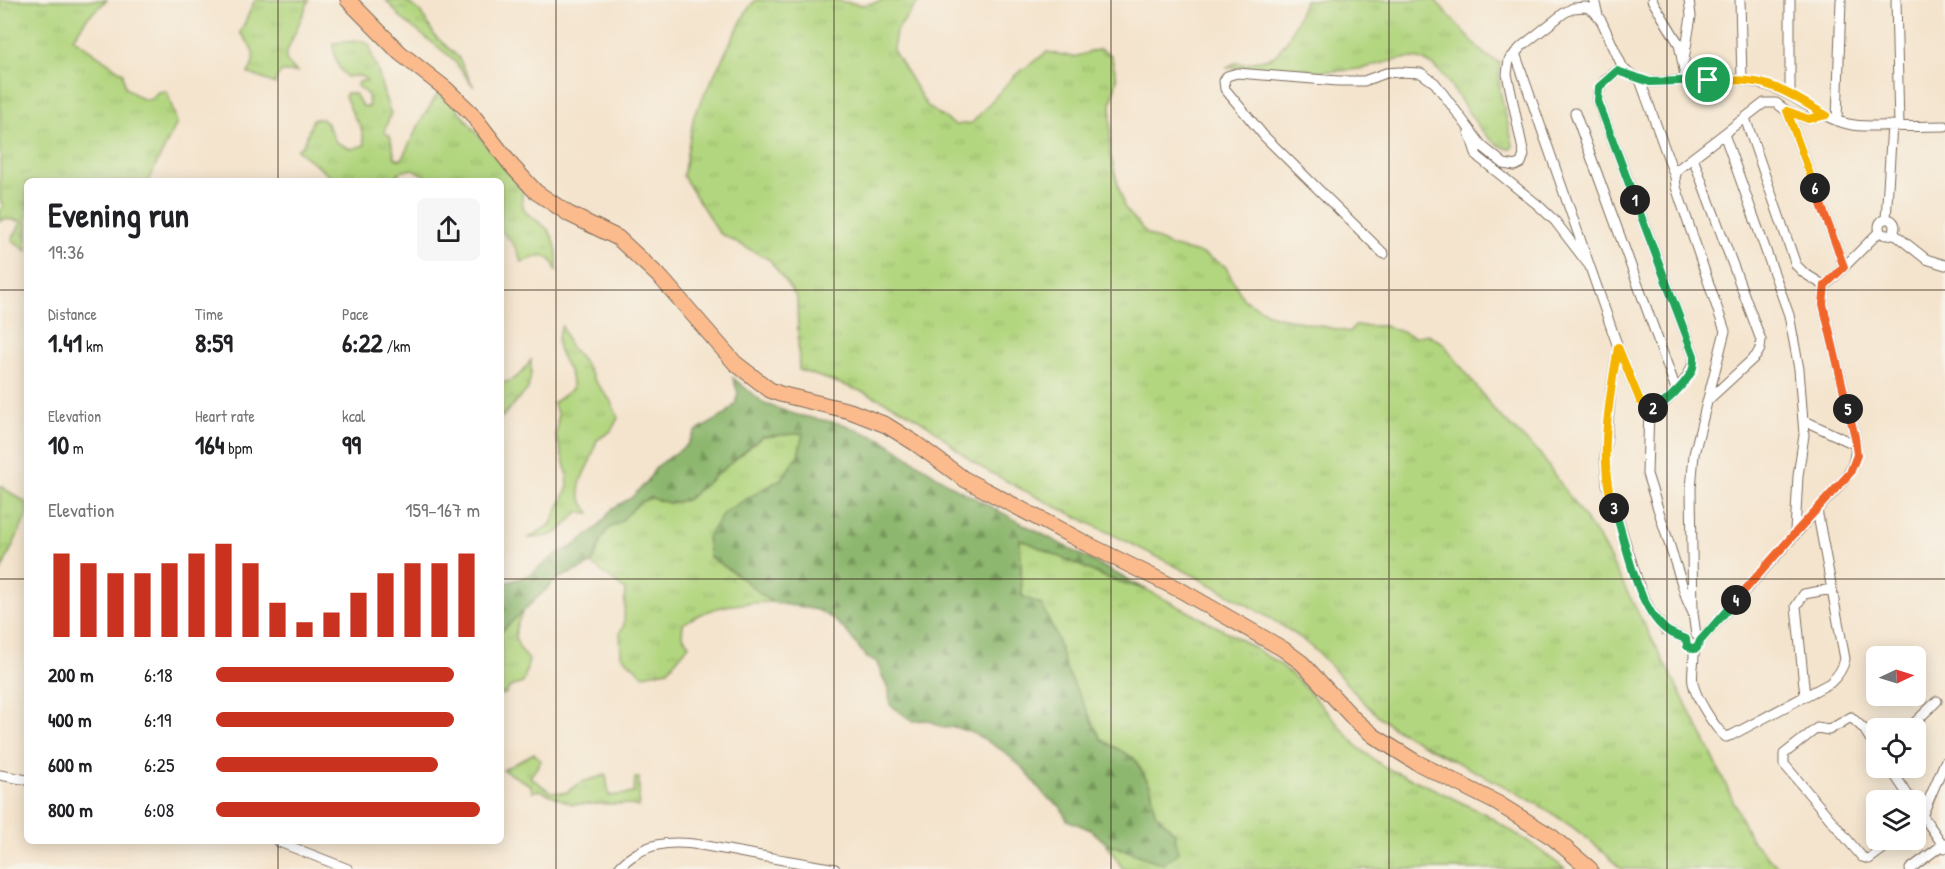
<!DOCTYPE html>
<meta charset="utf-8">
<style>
:root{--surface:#fff;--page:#f6f6f6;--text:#202124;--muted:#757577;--accent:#c8321e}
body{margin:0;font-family:"Patrick Hand",sans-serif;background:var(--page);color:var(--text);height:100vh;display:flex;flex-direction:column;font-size:22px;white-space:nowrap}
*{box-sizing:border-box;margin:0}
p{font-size:20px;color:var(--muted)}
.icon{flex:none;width:33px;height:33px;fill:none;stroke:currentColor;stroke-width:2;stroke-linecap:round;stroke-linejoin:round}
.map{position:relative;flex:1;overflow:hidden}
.panel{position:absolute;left:24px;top:178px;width:480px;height:666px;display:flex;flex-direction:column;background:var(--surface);border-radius:9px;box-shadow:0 3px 15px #0003}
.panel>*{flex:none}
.needle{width:39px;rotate:86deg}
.fabs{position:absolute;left:1866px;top:646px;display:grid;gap:12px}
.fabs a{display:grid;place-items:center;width:60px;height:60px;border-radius:9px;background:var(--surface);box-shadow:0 3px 15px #0003;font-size:30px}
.pin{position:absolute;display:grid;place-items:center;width:51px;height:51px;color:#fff;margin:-26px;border:3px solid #fff;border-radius:50%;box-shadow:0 2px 6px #0007}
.km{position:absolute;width:30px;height:30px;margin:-15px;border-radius:50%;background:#222;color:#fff;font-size:16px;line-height:30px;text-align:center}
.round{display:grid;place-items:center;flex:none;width:63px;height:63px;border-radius:9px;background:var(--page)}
.overview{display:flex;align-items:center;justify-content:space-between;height:102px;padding:0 24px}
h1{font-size:33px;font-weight:700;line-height:45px}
.figures{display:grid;grid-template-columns:repeat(3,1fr);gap:9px;height:102px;padding:6px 24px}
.figures div{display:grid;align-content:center}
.figures b{font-size:26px;font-weight:700}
.figures small{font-size:16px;font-weight:400}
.figures p{font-size:16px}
.chart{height:168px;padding:12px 24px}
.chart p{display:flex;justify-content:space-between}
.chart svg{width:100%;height:108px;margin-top:6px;stroke:var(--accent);stroke-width:6}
ul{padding:0 24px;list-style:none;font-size:20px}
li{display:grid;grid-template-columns:96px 72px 1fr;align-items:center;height:45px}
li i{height:15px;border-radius:8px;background:var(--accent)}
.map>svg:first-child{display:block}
</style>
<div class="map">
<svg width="1945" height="869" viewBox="0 0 1945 869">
<defs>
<pattern id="grass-tufts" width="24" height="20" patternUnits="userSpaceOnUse" patternTransform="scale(1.5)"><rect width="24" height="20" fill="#b2d67f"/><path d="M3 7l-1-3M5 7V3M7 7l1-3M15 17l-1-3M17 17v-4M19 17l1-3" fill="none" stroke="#9ab86d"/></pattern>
<pattern id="forest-firs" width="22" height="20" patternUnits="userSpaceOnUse" patternTransform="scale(1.5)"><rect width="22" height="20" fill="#8db76e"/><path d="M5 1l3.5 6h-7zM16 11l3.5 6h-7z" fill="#74955a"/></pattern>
</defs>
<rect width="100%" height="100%" fill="#f7f3e8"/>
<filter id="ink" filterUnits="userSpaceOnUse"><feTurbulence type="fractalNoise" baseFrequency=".0167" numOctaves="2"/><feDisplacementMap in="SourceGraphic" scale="12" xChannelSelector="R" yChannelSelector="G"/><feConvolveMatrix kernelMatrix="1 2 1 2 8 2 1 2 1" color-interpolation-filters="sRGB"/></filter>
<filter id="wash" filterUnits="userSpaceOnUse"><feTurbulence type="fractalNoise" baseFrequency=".008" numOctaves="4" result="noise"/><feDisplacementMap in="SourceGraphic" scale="24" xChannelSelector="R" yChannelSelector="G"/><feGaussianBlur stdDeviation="1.35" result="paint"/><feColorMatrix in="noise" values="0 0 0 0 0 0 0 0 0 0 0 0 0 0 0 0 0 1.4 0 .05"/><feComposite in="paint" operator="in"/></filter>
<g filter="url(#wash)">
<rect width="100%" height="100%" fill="#f4e4cd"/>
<path fill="url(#grass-tufts)" stroke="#76804e" stroke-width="1.5" d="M0,0h107l-20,18 -14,20 50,35 2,14 15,11 9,2 9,-8 9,-1 10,32 -29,58 -121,1v69l-15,-11 10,-19 -19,-2 -3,2v-11l3,-5 -3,-4z
M255,0h54l-24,56 2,6 10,10h-15l-6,6 -1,6 -27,-11c11,-16 4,-28 -8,-40z
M386,0h18l16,11 15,25 23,21 16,30 -22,-29 -50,-39z
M755,0h77l32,5 22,-5h34l-24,31 -3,19 34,56 28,19 17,-2 41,-46 34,-25 27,5 26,-8 11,6 6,24 -6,25 -1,50 14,53 23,27 23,12 33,8 22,12 19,34 30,16 75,16 6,-6h30l30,11 12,-3 16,9 52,68 45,43 61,88 108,206 42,92 29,29h-159c-65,-68 -144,-92 -222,-138 -42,-25 -65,-72 -107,-99 -90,-58 -190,-100 -284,-150 -10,-6 -21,-10 -30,-17 -18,-11 -32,-27 -49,-39 -40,-28 -85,-41 -130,-56l-2,-72 -27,-38 -51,-27 -36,-57 11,-61 52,-103z
M1305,0h130l50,55 15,8 -1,14 2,19 12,49 -1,4c-34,-1 -55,-68 -81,-85 -22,-14 -49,2 -72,5 -42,6 -90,-4 -133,-1l9,-5 12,1 28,-8 14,-18z
M359,41l5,1 6,4c0,10 6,19 9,29 3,13 6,25 12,38l-7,19 6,4 5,22 6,2 21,-41 17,-27 16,14 68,85c-6,28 15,25 26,40 9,14 9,26 8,41l-5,-11 -9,-6 -22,7c-3,-13 -9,-22 -20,-31v-49l-72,-1 -2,-4 -14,-8 -13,3 -9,9h-64l2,-6 -32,-25 7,-6 9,-25h9l6,6 8,17 15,7 14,-4 -4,-18 -7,-10 -9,-21 2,-3 8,1 7,12 7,1 -1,-12 -11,-9 1,-4 9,-1c-5,-7 -13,-6 -20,-4 -11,-10 -13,-20 -14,-34z
M562,326l7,19 16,19 10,17 15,19 8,18 -7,13 -14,9c-3,7 -4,16 -8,23 -11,21 -15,30 1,50l-12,-1c-20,21 -19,25 -49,26l22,-14 17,-37 -1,-14 -11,-37 2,-21 -5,-12 19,-14c2,-28 -25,-34 -10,-63z
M531,360v14l-3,15 -27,29v-35c15,-2 22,-11 30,-23z
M804,433l-6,23 -17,23 -23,15 -48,63 29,19 32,26c-35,2 -58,2 -88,22l-1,11 7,10 -21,25 -25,5 -22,-20 -1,-23 4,-7 1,-35 -33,-26 10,-26 6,-9 11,-6 21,-21 11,-4 18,5 17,-3 76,-63z
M0,486l27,17v12l-27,58z
M1020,538l85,39 42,13 84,44 49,30 23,21 56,63 25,19 46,20 55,27 44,28 36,27h-442l-17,-26 57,21 12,-31 -20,-20 -4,-26 -17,-29 -32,-17 -36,-72 -10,-33 -14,-31 -20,-9z
M525,608c-13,22 -14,33 4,52l-6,23 -13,4 -5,7 -4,1v-63z
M534,753l7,8 -11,16 21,15 14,1 17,-11 24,-7 3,21 25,-3 1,-15h4v29l-13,-3h-54l-33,-14 -7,2 -1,-7 -28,-15z"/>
<path fill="url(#forest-firs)" stroke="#647046" stroke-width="1.5" d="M733,378l32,26 32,11 46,9 40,16 69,46 195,104 -42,-13 -85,-38 2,57 20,9 14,31 10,33 36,71 32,18 17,29 4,26 20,20 3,20 -15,11 -57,-21 -15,-13 -24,-10 -7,-14 -14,-9 -22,-28 -22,-19 -27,-16 -20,-7 -11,1 -17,-8 -14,1 -23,-16 -1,-13 -13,-31 -9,-3 -20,-26 -15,-14 -14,-8 -47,-8 -32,-26 -29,-19 -3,-19 17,-26 57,-33 17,-23 5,-23 -41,4 -76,63 -17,3 -18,-5 -11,4 -21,21 -11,6 -6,9 -10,26 -35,15 -56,53v-48l27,-8 30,-23 14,-6 26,-20 15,-19 18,-10 16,-16 9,-15 31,-22 8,-13 30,-17 10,-11 3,-11z"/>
</g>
<g filter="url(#ink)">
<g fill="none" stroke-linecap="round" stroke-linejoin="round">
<g stroke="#7c6b5b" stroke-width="11">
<path id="minor" d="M1594,0l4,15
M1652,0l27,44 7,37
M1740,0l2,80
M1790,0v94
M1896,0l3,126
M1515,53l103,294 22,54 9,7h10c14,-13 34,-32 35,-52l-96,-255c-1,-15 7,-22 19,-30l10,2
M1684,60l7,-44 -2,-16
M1640,80l35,97
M1787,111l21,8 17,-4
M1575,113l101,276
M1745,118l51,147 8,8 21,13
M1837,120l4,-120
M1469,132l8,24 61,49 17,16 33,43
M1724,134l65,181 10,54 5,66 -6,41 -3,56
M1693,158l68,182 -1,9 -4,7 -49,45
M1886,219l6,-94
M1879 227a8 8 0 1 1 16 0a8 8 0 1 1-16 0Z
M1893,233l33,26 19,6
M1384,254l-120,-118 -39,-47 -1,-8 3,-5 10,-3 101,8h26l22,-8 13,-1 22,1 14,10 47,63 22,18 11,2 6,-3 3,-8 -17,-81 2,-14 13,-14 42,-33 9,-5 13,-1 8,4 8,11 21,46c8,9 16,12 26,14 37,-1 85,-8 120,4 28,9 51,32 79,38 17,4 30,1 46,2 17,1 34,0 51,0
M1618,347l-7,42 -6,68 2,27 34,108 10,20 14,18 21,9
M1649,408l-2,66 40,126 5,11
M1803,420l53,25
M1817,510c22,-25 42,-36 38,-73l-32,-133 2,-18 55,-55
M1696,635l-3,-22 -2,-124 3,-35 31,-123 -49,-144 -1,-10 3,-8 86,-66h12l11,8 57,156
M1694,649c1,11 -3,23 -1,34 2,13 22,46 33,54l6,-2 98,-52c8,-7 13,-14 15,-24l-28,-149 -117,131
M1805,696l-9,-90 8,-12 28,-5
M1908,729l29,-28
M1876,748l-12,-19 -13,-12 -22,13 -12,-2 -33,26v10l78,93 7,2 26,-19
M1890,768l22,33
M0,775l27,5
M1916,806l29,42
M1922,816l23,-54
M279,842l69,27
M618,869c9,-11 25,-21 39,-24 27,-6 56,3 82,7 32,6 64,11 96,17
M1910,869l35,-26"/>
</g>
<g stroke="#7c6b5b" stroke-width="17">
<path id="primary" d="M348,0l52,53 46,36 25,24 40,52 25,27 33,22 49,24 44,41 73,84 35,27 10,4 70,17 36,14 29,18 49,36 123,65 95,47 101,58 19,14 53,57 19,16 40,25 83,42 55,34 38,32"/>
</g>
<use href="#minor" stroke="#fff" stroke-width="9"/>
<use href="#primary" stroke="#fbbb8d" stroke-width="15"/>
</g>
</g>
<g fill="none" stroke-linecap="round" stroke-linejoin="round" filter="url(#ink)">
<g stroke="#fff" stroke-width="12">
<path id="split-1" d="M1635,200l-37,-99 1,-14 18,-16 33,11 58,-2"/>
</g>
<g stroke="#fff" stroke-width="12">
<path id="split-2" d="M1635,200l59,156c0,7 0,14 -5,20 -5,8 -27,32 -36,32"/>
</g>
<g stroke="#fff" stroke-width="12">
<path id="split-3" d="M1614,508c-17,-45 -4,-113 4,-161l22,54 10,7h3"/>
</g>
<g stroke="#fff" stroke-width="12">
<path id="split-4" d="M1614,508c13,36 21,95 51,121 6,5 13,7 21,10l1,7 7,3 3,-1 3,-7 36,-41"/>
</g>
<g stroke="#fff" stroke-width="12">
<path id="split-5" d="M1736,600l60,-68 54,-59 7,-18 -2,-18 -7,-28"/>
</g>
<g stroke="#fff" stroke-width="12">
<path id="split-6" d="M1815,188l29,79 -19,18 -2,19 25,105"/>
</g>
<g stroke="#fff" stroke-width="12">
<path id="split-7" d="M1708,80c16,0 32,-1 48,2 25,4 48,21 70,33l-18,4 -21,-8 28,77"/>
</g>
<use href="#split-1" stroke="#22a559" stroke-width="8"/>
<use href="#split-2" stroke="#22a559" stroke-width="8"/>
<use href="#split-3" stroke="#f5b400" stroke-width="8"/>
<use href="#split-4" stroke="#22a559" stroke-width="8"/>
<use href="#split-5" stroke="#f0652b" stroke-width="8"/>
<use href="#split-6" stroke="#f0652b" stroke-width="8"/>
<use href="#split-7" stroke="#f5b400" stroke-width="8"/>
</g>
<path fill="none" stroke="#3b2a1e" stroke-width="1.5" stroke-opacity="0.55" d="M278,0v182M556,0v869M834,0v869M1111,0v869M1389,0v869M1667,0v869M0,290h27M501,290h1444M0,579h27M501,579h1444M278,842v27"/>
</svg>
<div class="fabs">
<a><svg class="needle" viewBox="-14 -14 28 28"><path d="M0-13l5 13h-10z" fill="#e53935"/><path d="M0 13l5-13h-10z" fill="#757577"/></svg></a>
<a><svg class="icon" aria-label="locate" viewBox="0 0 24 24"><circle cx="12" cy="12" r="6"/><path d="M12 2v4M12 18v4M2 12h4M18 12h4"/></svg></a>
<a><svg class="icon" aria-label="layers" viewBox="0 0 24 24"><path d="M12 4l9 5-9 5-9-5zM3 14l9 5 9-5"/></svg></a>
</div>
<div class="pin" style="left:1708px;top:80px;background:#1e9e55"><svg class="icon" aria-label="arrive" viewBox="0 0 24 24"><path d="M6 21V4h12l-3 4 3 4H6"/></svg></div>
<b class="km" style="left:1635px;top:200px">1</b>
<b class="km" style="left:1653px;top:408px">2</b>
<b class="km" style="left:1614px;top:508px">3</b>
<b class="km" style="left:1736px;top:600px">4</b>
<b class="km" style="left:1848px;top:409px">5</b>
<b class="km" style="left:1815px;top:188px">6</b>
<section class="panel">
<div class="overview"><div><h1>Evening run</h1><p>19:36</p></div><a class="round"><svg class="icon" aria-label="share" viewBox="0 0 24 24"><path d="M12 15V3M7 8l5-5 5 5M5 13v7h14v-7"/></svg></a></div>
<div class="figures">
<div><p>Distance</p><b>1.41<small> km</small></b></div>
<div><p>Time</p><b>8:59</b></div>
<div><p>Pace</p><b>6:22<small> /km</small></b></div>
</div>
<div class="figures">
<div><p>Elevation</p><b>10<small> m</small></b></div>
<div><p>Heart rate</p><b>164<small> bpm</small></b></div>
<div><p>kcal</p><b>99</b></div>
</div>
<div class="chart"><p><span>Elevation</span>159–167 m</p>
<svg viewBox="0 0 160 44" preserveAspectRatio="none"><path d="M5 44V10M15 44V14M25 44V18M35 44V18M45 44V14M55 44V10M65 44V6M75 44V14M85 44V30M95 44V38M105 44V34M115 44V26M125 44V18M135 44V14M145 44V14M155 44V10"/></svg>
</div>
<ul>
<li><b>200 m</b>6:18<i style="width:90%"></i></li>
<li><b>400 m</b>6:19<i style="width:90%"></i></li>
<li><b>600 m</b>6:25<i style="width:84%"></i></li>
<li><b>800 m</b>6:08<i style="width:100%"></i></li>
</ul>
</section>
</div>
